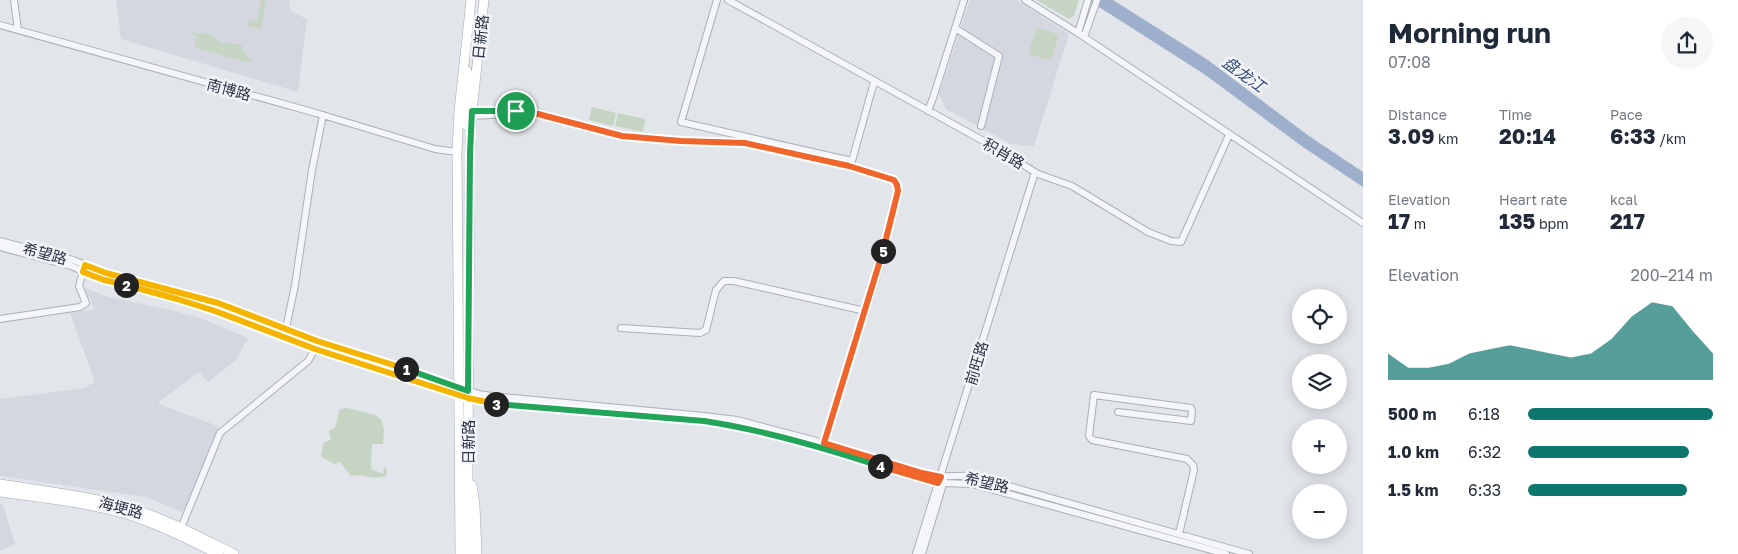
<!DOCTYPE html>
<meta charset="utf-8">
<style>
:root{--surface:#fff;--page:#f6f6f7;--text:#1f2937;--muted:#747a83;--accent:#0f766e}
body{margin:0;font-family:"Golos Text","Noto Sans SC",sans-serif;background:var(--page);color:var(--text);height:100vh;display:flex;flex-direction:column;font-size:19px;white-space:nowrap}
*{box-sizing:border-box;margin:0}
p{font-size:16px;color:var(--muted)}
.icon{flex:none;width:28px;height:28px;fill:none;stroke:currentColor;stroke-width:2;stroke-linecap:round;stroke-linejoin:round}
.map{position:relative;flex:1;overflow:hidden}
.sheet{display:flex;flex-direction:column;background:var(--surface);width:375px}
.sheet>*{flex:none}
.fabs{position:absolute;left:1292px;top:289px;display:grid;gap:10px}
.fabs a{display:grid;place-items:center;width:55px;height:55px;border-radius:50%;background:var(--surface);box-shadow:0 2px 12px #0003;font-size:25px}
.pin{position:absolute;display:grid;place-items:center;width:42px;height:42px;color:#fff;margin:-21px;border:2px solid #fff;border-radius:50%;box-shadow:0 1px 5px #0007}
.km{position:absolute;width:25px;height:25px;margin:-12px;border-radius:50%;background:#222;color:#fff;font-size:14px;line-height:25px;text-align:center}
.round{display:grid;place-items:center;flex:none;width:52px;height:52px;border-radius:26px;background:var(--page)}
.overview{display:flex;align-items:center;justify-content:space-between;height:85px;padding:0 25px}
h1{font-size:28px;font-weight:700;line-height:38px}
.metrics{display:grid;grid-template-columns:repeat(3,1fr);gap:8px;height:85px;padding:5px 25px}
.metrics div{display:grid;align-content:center}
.metrics b{font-size:21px;font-weight:700}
.metrics small{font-size:14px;font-weight:400}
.metrics p{font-size:14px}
.chart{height:140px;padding:10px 25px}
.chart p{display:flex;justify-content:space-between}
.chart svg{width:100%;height:90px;margin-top:5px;fill:var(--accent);opacity:.7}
ul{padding:0 25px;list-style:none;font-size:16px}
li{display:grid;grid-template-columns:80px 60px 1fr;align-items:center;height:38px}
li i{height:12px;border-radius:6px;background:var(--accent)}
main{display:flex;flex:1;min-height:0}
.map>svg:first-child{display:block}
</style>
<main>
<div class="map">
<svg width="1363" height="554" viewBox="0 0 1363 554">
<rect width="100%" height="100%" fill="#e2e5ea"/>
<path fill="#d4d7df" d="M116,0h173l2,11 16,8 -9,73 -177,-53z
M970,0h46l53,34 -35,112 -23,-2 -65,-35 -7,-15z
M86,288l19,8 70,15 31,9 42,18 -12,22 -28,22 -9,-10 -40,30v2l58,22 2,4 -34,83 -39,-16 -146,-21v-77l84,-11 11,-6 -25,-69 24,-3 -3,-11 -8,-7z
M0,504l3,1 12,39 -15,7z"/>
<path fill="#c6d4c3" d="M261,0h5l-5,29 -13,-3 1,-6 8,1z
M1036,0h43l-5,16 -5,3z
M1037,27l22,8 -8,26 -23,-7z
M187,31l11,3 6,-2 13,6 2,4 22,3 6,12 4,3v3l-56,-15 1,-12z
M592,107l24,6 -3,13 -24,-6z
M618,113l27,6 -2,13 -28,-6z
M347,408l28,7 6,4 3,10 -1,15h-11l-1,25 12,5 1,-8 3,5 -1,5c-12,5 -23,-3 -35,0l-11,-14 -5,2 -14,-7 2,-14 8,-4 -2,-8 6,-3 5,-19z"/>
<path fill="#9dafca" d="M1088,0h25l95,60 101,76 54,36v15l-60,-40 -99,-73z"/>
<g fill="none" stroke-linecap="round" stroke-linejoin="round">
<g stroke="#abafb8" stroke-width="8">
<path id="minor" d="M14,0l4,30
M717,0l-36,122 171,39 22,-79
M728,0l270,149 40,25 34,12 76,46 23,9 10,1 48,-107
M1025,0l53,33 285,190
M0,25l316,88 119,36 22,3
M955,28l44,28 -18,70
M1078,33l10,-33
M1084,37l13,-37
M928,111l5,-13 31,-98
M526,113l12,1 84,22 59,5 64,2 104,23 40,12 7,4 3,9 -20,77 -55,175
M472,116l54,-3 -23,-3 -31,1
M0,241l73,19 33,13 112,30 99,38 162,53 12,2 213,20 33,4 87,23 110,33c13,1 26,-1 39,0l276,78
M0,247l71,19 33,14 73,19 38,12 100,38 171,53 218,19 50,8 69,18 100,32 20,4 29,1 254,70
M0,319l80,-12 6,-4 -7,-17 5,-18
M621,328l79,5 6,-3 10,-40 8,-9h10l131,30
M285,333l10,-48 17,-115 11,-55
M1118,412l73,9 1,-10 -1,-3 -97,-13 -5,41 3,4 95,19 6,6 1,5 -15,64
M181,528l39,-95 88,-72 7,-12
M916,554l119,-382
M922,554l22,-73"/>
</g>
<g stroke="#a1a8b6" stroke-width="10">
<path id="major" d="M467,71l2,15 -4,37 2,3 3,-2
M0,484c39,6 79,11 117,20 42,11 79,31 117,50
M472,485l3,20 2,49
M0,492c42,6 85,10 126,22 32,10 62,25 92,40
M460,554l-3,-402 2,-41 12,-111
M468,554v-101l2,-299 2,-43 12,-111"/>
</g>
<use href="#minor" stroke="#f5f6f9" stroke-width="6"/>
<use href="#major" stroke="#fff" stroke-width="9"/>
</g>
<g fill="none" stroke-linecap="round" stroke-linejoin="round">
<g stroke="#fff" stroke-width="10">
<path id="split-1" d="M406,369l62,22 2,-237 2,-43h44"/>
</g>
<g stroke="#fff" stroke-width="10">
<path id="split-2" d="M126,285l-22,-5 -21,-8 2,-7 21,8 112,30 99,38 89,28"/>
</g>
<g stroke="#fff" stroke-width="10">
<path id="split-3" d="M126,285l51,14 38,12 100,38 153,49 28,6"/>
</g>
<g stroke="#fff" stroke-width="10">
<path id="split-4" d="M496,404l208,17c60,9 118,26 176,45"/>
</g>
<g stroke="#fff" stroke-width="10">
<path id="split-5" d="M880,466l58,17 3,-6 -19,-4 -98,-30 59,-192"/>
</g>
<g stroke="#fff" stroke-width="10">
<path id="split-6" d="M516,111l22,3 84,22 59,5 64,2 104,23 45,14 3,5 1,6 -15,60"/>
</g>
<use href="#split-1" stroke="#22a559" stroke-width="6"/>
<use href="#split-2" stroke="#f5b400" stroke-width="6"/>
<use href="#split-3" stroke="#f5b400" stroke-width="6"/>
<use href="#split-4" stroke="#22a559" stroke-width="6"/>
<use href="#split-5" stroke="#f0652b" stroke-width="6"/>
<use href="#split-6" stroke="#f0652b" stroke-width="6"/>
</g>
<g text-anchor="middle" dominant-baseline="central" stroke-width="5" stroke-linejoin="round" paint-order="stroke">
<g font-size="15" fill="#2a3142" stroke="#f2f4f8">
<text transform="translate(480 37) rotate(-84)">日新路</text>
<text transform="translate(229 89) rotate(15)">南博路</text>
<text transform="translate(1004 153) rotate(30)">积肖路</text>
<text transform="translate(45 253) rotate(15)">希望路</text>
<text transform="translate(976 363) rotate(-73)">前旺路</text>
<text transform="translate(468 442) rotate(-90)">日新路</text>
<text transform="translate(987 482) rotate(13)">希望路</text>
<text transform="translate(121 507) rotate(15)">海埂路</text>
</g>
<g font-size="16" font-style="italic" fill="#344b76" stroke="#f2f4f8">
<text transform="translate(1244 74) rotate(36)">盘龙江</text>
</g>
</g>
</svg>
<div class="fabs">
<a><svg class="icon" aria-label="locate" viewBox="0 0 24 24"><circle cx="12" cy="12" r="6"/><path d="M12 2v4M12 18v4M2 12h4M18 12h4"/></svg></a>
<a><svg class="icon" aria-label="layers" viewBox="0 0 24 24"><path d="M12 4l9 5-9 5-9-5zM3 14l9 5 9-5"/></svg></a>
<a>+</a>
<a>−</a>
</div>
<div class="pin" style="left:516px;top:111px;background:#1e9e55"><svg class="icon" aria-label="arrive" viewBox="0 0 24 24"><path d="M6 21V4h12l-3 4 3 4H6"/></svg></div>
<b class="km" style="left:406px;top:369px">1</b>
<b class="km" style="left:126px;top:285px">2</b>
<b class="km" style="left:496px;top:404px">3</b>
<b class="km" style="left:880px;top:466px">4</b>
<b class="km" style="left:883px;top:251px">5</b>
</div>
<section class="sheet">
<div class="overview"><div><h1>Morning run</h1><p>07:08</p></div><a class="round"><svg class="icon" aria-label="share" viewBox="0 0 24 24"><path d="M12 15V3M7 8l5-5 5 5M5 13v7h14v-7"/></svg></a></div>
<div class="metrics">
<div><p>Distance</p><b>3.09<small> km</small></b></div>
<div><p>Time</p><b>20:14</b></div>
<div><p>Pace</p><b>6:33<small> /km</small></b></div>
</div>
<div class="metrics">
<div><p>Elevation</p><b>17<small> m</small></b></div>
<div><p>Heart rate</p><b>135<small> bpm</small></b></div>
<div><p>kcal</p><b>217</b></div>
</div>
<div class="chart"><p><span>Elevation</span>200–214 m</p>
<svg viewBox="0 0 160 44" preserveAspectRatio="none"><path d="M0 44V31L10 38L20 38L30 36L40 31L50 29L60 27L70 29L80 31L90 33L100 31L110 24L120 13L130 6L140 8L150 20L160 31V44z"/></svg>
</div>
<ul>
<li><b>500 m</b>6:18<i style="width:100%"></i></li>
<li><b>1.0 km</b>6:32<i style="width:87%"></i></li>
<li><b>1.5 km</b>6:33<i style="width:86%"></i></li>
</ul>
</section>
</main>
